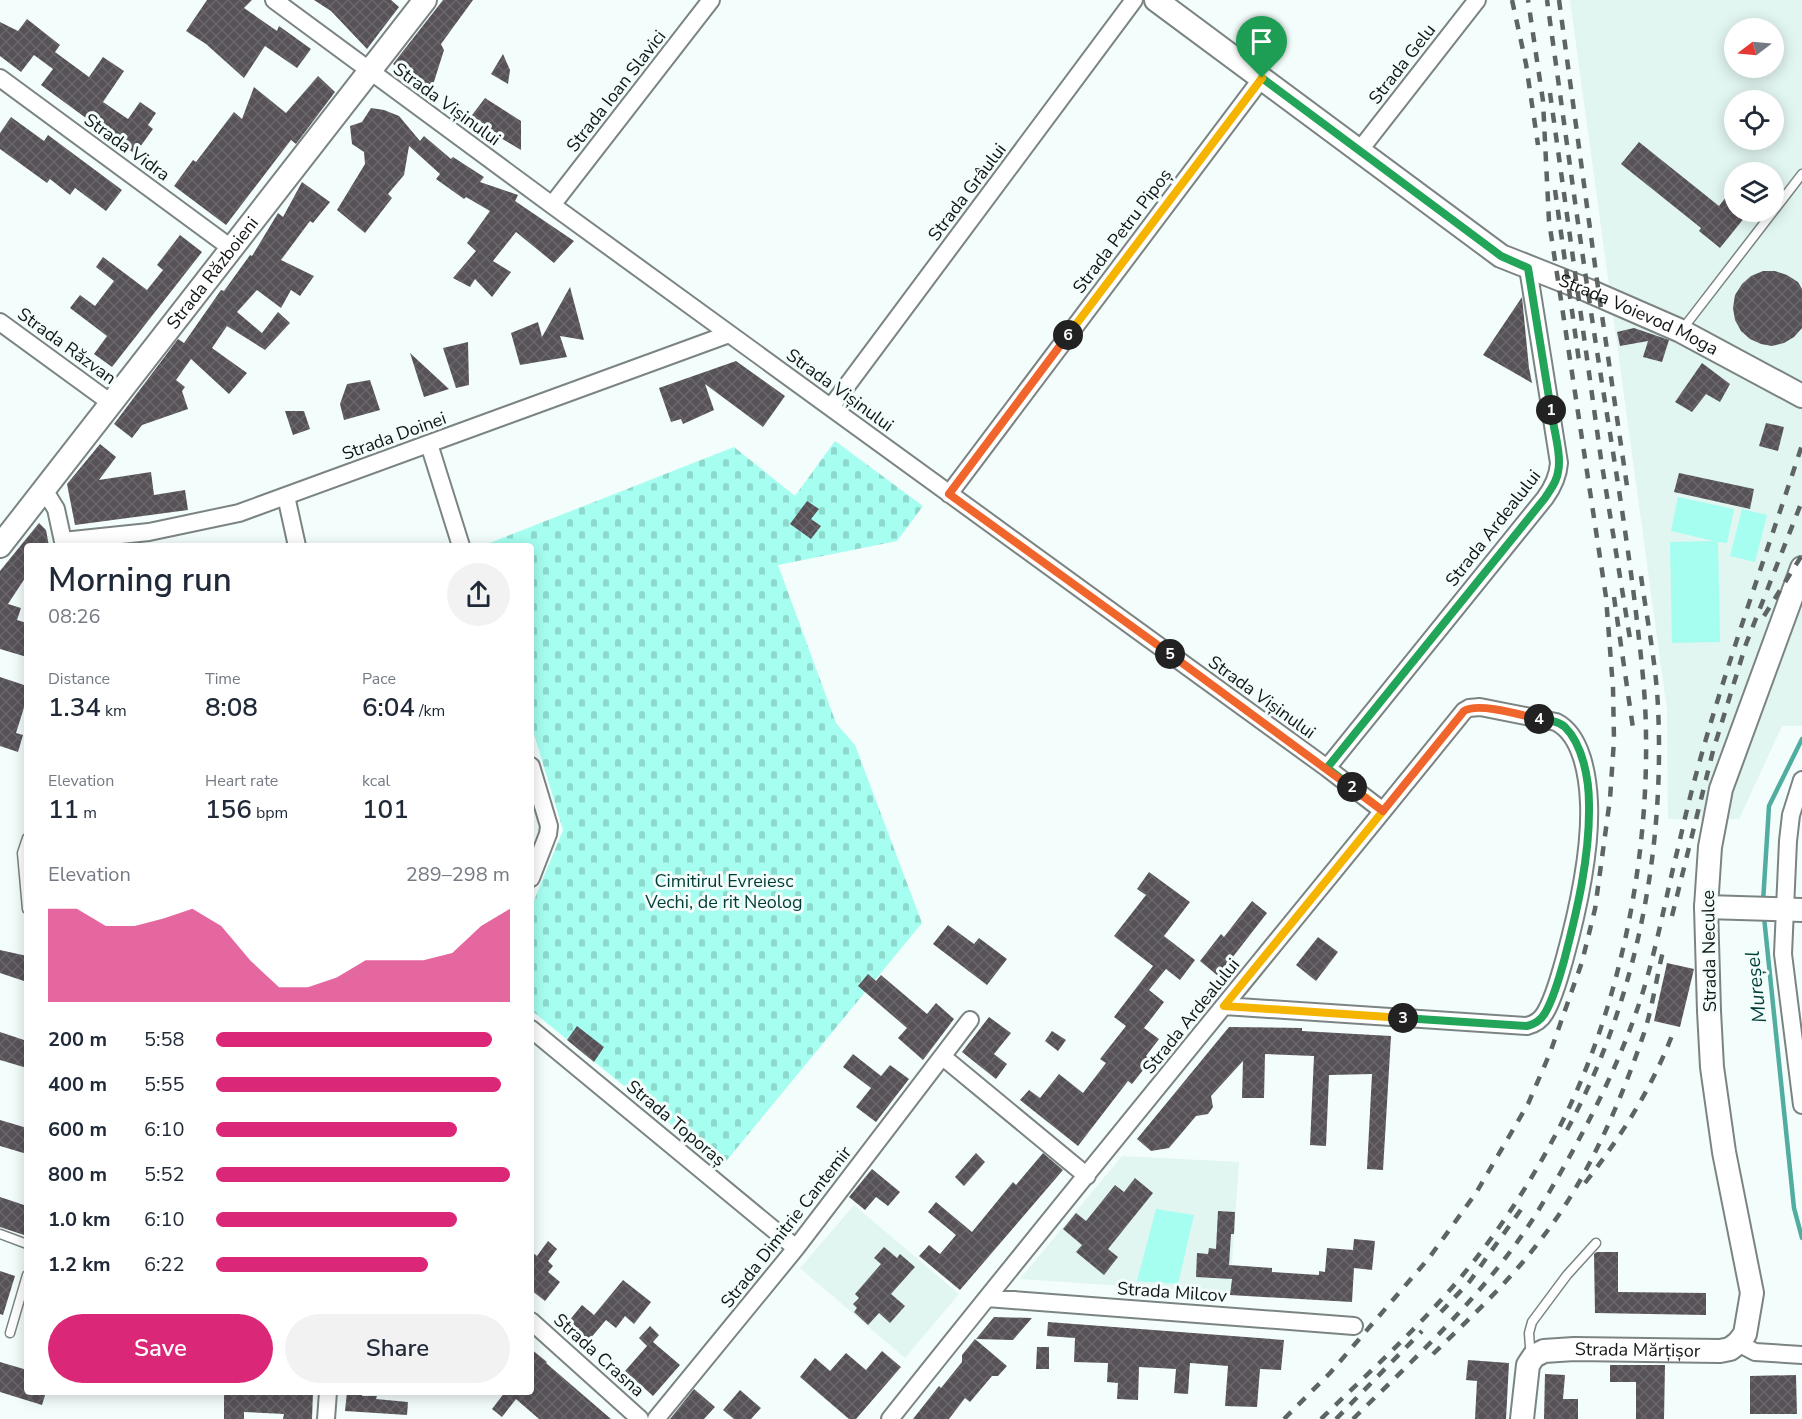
<!DOCTYPE html>
<meta charset="utf-8">
<style>
:root{--surface:#fff;--page:#f2f2f3;--text:#1f2937;--muted:#747a83;--accent:#db2777}
body{margin:0;font-family:"Nunito Sans",sans-serif;background:var(--page);color:var(--text);height:100vh;display:flex;flex-direction:column;font-size:22px;white-space:nowrap}
*{box-sizing:border-box;margin:0}
p{font-size:20px;color:var(--muted)}
.icon{flex:none;width:33px;height:33px;fill:none;stroke:currentColor;stroke-width:2;stroke-linecap:round;stroke-linejoin:round}
.map{position:relative;flex:1;overflow:hidden}
.drawer{position:absolute;left:24px;top:543px;width:510px;height:852px;display:flex;flex-direction:column;background:var(--surface);border-radius:6px;box-shadow:0 3px 15px #0003}
.drawer>*{flex:none}
.needle{width:39px;rotate:254deg}
.fabs{position:absolute;left:1724px;top:18px;display:grid;gap:12px}
.fabs a{display:grid;place-items:center;width:60px;height:60px;border-radius:50%;background:var(--surface);box-shadow:0 3px 15px #0003;font-size:30px}
.pin{position:absolute;display:grid;place-items:center;width:51px;height:51px;color:#fff;margin:-62px -26px;border-radius:50% 50% 50% 0;rotate:-45deg;box-shadow:0 0 6px #0007}
.pin .icon{rotate:45deg}
.km{position:absolute;width:30px;height:30px;margin:-15px;border-radius:50%;background:#222;color:#fff;font-size:16px;line-height:30px;text-align:center}
.round{display:grid;place-items:center;flex:none;width:63px;height:63px;border-radius:32px;background:var(--page)}
.overview{display:flex;align-items:center;justify-content:space-between;height:102px;padding:0 24px}
h1{font-size:33px;font-weight:600;line-height:45px}
.metrics{display:grid;grid-template-columns:repeat(3,1fr);gap:9px;height:102px;padding:6px 24px}
.metrics div{display:grid;align-content:center}
.metrics b{font-size:26px;font-weight:600}
.metrics small{font-size:16px;font-weight:400}
.metrics p{font-size:16px}
.chart{height:168px;padding:12px 24px}
.chart p{display:flex;justify-content:space-between}
.chart svg{width:100%;height:108px;margin-top:6px;fill:var(--accent);opacity:.7}
.button{display:flex;gap:12px;margin-top:auto;padding:12px 24px}
.button a{flex:1;height:69px;border-radius:36px;background:var(--accent);color:#fff;font-size:24px;font-weight:600;line-height:69px;text-align:center}
.button a+a{background:var(--page);color:var(--text)}
ul{padding:0 24px;list-style:none;font-size:20px}
li{display:grid;grid-template-columns:96px 72px 1fr;align-items:center;height:45px}
li i{height:15px;border-radius:8px;background:var(--accent)}
.map>svg:first-child{display:block}
</style>
<div class="map">
<svg width="1802" height="1419" viewBox="0 0 1802 1419">
<defs>
<pattern id="cemetery-stones" width="16" height="16" patternUnits="userSpaceOnUse" patternTransform="scale(1.5)"><rect width="16" height="16" fill="#a5fef0"/><path d="M2 7V4a2 2 0 0 1 4 0v3zM10 15v-3a2 2 0 0 1 4 0v3z" fill="#8dd9cd"/></pattern>
<pattern id="building-cross-hatch" width="8" height="8" patternUnits="userSpaceOnUse" patternTransform="scale(1.5)"><rect width="8" height="8" fill="#575258"/><path d="M0 0l8 8M0 8l8-8" fill="none" stroke="#6a676b"/></pattern>
</defs>
<rect width="100%" height="100%" fill="#f3fdfb"/>
<path fill="#e1f5f1" fill-rule="evenodd" d="M1570,0h232v726h-20l-43,93h-71l-1,-109zM1734,28h39v40h-39zM1734,100h39v40h-39zM1734,172h39v40h-39z
M1122,1156l117,6 -9,131 -210,-14z
M854,1205l105,89 -54,64 -105,-90z"/>
<path fill="#a5fef0" d="M1678,497l56,12 -7,34 -9,-1 2,100 -48,1 -2,-101 44,-1 -43,-10z
M1742,509l25,6 -12,47 -25,-6z
M1156,1209l38,6 -16,69 -41,-3z"/>
<path fill="url(#cemetery-stones)" d="M835,441l88,65 -26,35 -119,24 58,158 19,22 67,178 -200,243 -191,-156v-102l32,-78 -32,-106v-178h-49l252,-99 61,49z"/>
<g fill="none" stroke-linecap="round" stroke-linejoin="round">
<path stroke="#52ada1" stroke-width="4.5" d="M1763,902l6,-96 33,-67
M1764,917l30,291 8,30"/>
</g>
<path fill="url(#building-cross-hatch)" d="M207,0h45l-8,8 33,23 2,-5 32,23 -14,19 -32,-22 -21,32 -38,-34 -20,-13z
M314,0h77l8,7 -32,42 -36,-38z
M443,0h30l-32,44 3,6 -12,38 -39,-24z
M27,19l33,26 -5,7 34,25 14,-20 21,14 -21,31 25,17 12,-17 16,11 -8,12 5,4 -18,25 -94,-69 12,-16 -19,-14 -13,17 -21,-16v-34l18,9z
M503,54l7,16 -2,14 -17,-10z
M318,76l17,16 -39,52 -5,-4 -65,85 -52,-39 19,-26 3,2 38,-50 8,7 12,-32 32,26z
M485,98l36,23v29l-52,-31z
M371,108l13,2 15,6 21,25 4,-5 27,23 2,-2 31,20 -4,5 38,13 -3,6 59,40 -20,22 -38,-31 -23,29 18,11 -19,25 -17,-18 -5,8 -17,-9 23,-27 -9,-8 23,-32 -24,-14 -2,2 -28,-20 4,-5 -31,-28 -5,29 -16,19 4,4 -27,35 -28,-23 28,-46 -1,-12 -12,-8 -2,-18 12,-4z
M11,117l33,24 4,-6 74,55 -16,21 -31,-23 -5,7 -20,-16 -3,4 -47,-34v-16z
M1639,142l80,64 15,-19v25h15l-29,36 -21,-17 2,-3 -80,-64z
M302,182l28,20 -17,21 -3,-2 -29,39 33,16 -14,20 -9,-6 -10,18 -24,-18 -20,22 25,21 16,-21 12,11 -25,27 -38,-24 -15,22 35,25 -18,21 -38,-35 -15,21 9,7 -3,4 6,18 -46,16 -10,13 -18,-14 64,-85 6,4 37,-53 3,1 26,-36 2,1 26,-43 5,4z
M180,235l22,17 -90,115 -18,-13 13,-18 -37,-28 10,-13 15,11 19,-25 -18,-14 7,-10 44,33 16,-20 -6,-5z
M1763,271h12l12,4 11,7 4,7v39l-8,9 -10,6 -12,3 -11,-2 -11,-5 -9,-8 -6,-11 -2,-12 2,-13 7,-11 9,-8z
M570,287l14,53 -24,-4 7,21 -47,8 -9,-32 27,-11 4,15z
M1522,297l7,71 3,15 -49,-28z
M1634,328l35,12 -7,22 -19,-5 5,-16 -28,5 -3,-14z
M468,342l1,43 -13,3 -13,-40z
M410,353l39,36 -25,8z
M736,361l49,35 -22,31 -58,-43 9,26 -31,14 -2,-5 -10,3 -12,-34z
M1702,363l28,21 -10,18 -14,-8 -14,18 -17,-10z
M370,380l10,30 -36,10 -4,-16 7,-20z
M285,411h19l6,18 -17,6z
M1766,423l18,4 -6,24 -19,-5z
M100,444l16,13 -17,23 52,-8 3,23 31,-5 3,20 -113,15 -8,-41z
M1679,473l75,16 -4,20 -76,-17z
M807,501l12,8 -8,10 10,7 -10,13 -21,-15z
M39,523l7,7 3,16h-22v29l-19,29 13,4 -4,12 10,3v34l-27,-8v-78z
M0,677l27,9v12l-11,35 7,2 -5,17 -18,-6z
M1149,872l41,30 -26,34 31,24 -15,20 -14,-11 -17,21 15,12 -20,26 15,11 -13,17 5,4 -19,24 -4,-3 -50,65 -58,-46 9,-10 11,8 19,-24 24,19 23,-30 -6,-4 26,-33 -12,-9 39,-51 -39,-30 32,-41 -9,-6z
M1252,901l15,12 -49,63 -18,-15 21,-27 3,3z
M948,925l26,19 5,-6 28,21 -20,26 -54,-41z
M1318,937l20,15 -22,29 -20,-16z
M0,950l27,6v26l-27,-9z
M1667,963l27,6 -14,58 -26,-6z
M868,974l8,7 5,-6 46,39 9,-11 18,16 -31,41 -25,-22 9,-10 -49,-42z
M989,1017l22,16 -17,21 13,10 -11,15 -34,-27z
M577,1026l27,21 -10,15 -27,-22z
M1229,1027l73,1v3l89,5 -8,134 -16,-1 5,-95 -43,1 -3,71 -16,-1 4,-89 -49,-2 -1,44h-22l1,-37 -32,35 2,11 -5,7 -12,2 -27,32 -18,3 -14,-12z
M1052,1031l14,9 -8,11 -13,-10z
M0,1032l27,9v27l-27,-8z
M853,1054l28,22 9,-11 19,14 -33,43 -20,-15 15,-19 -28,-21z
M0,1120l27,8v26l-27,-8z
M976,1153l9,9 -21,24 -9,-9z
M1043,1153l20,17 -103,120 -41,-34 10,-11 11,9 16,-19 -28,-23 8,-10 36,30 41,-50 3,3z
M872,1169l28,23 -12,14 -12,-9 -11,13 -16,-13z
M1135,1178l18,15 -45,56 10,8 -14,18 -28,-23 6,-7 -19,-16 13,-16 10,8 29,-36 9,7z
M0,1197l27,9v30l-27,-9z
M1218,1211l17,1 -1,22h-3l-2,31 43,3v4l47,3v-4l6,1 2,-24 26,2 1,-11 21,2 -3,29 -18,-2 -2,34 -122,-7 2,-16 -36,-2 1,-24 11,1 1,-6 7,1z
M548,1241l9,8 -9,12 5,5 -5,6 12,10 -15,19 -14,-11v-39l6,5z
M884,1247l13,11 3,-4 15,13 -24,27 14,12 -15,17 -11,-10 -11,12 -14,-13 3,-4 -4,-4 6,-6 -4,-4 26,-30 -7,-6z
M1597,1252h21v40l88,1v22l-111,-2 -1,-59z
M0,1271l15,5 -12,39 -3,-1z
M623,1280l28,22 -17,22 -9,-8 -9,12 -10,-8 -17,20 -21,-18 14,-17 12,10z
M994,1317l38,1 -19,22 -37,-1z
M1048,1322l236,18 -3,30 -21,-1 -3,38 -32,-1 3,-40 -38,-3 -2,31 -14,-1 2,-24 -37,-2 -1,33 -21,-1 1,-16 -11,-1 1,-19 -34,-1 1,-24 -28,-2z
M650,1326l9,9 -6,7 27,23 -27,31 -28,-25 22,-25 -8,-8z
M975,1339l32,27 -9,10h-6l-22,26 -5,-4 -16,21h-36l26,-33 2,2 21,-26v-7z
M1037,1347h12v22h-13z
M531,1349l16,13 -1,1 65,56h-72l-23,-20 -14,18 -10,-8 13,-17h26z
M882,1351l19,16 -45,52h-7l-49,-42 15,-19 15,13 16,-18 20,17z
M1468,1360l41,3 -3,56h-31l2,-38 -11,-1z
M0,1362l27,8v22h19l-4,13 -42,-13z
M1610,1365h55l-1,54h-28v-37h-26z
M1545,1374l20,1 -2,24h15v20h-34z
M1796,1375l1,39h-47v-38z
M694,1389l21,18 -11,12h-34z
M740,1390l21,18 -10,11h-17l-11,-9z
M256,1392h57l-1,27h-29l1,-5 -40,-2v7h-20v-24h32z
M347,1392h15v4h15l-1,3 32,3 -1,13 -62,-4z"/>
<g fill="none" stroke-linecap="round" stroke-linejoin="round">
<g stroke="#7b8483" stroke-width="11">
<path id="lane" d="M1681,331l121,-157
M27,909l-5,-56 5,-15
M0,1234l27,10
M10,1333l17,-58
M1534,1355l-4,-8 -1,-14 3,-11 35,-47 29,-32"/>
</g>
<g stroke="#7b8483" stroke-width="20">
<path id="street" d="M274,0l278,205 775,563 56,43
M0,78l231,170
M1359,151l118,-151
M552,205l159,-205
M0,322l111,81
M831,407l303,-407
M429,444l32,102
M43,488l13,21 8,37
M949,494l313,-416
M286,496l11,50
M63,541l86,-9 90,-19 490,-179
M531,766l18,60 -1,8 -17,44
M1327,768l218,-270c8,-11 13,-21 14,-35l-31,-195
M1802,780l-11,35 -3,26 -5,113 19,151
M531,1029l265,219
M943,1057l144,119
M987,1298l367,28
M531,1321l109,98
M1738,1343l17,9 47,3
M326,1419l2,-27
M656,1419l140,-171 174,-228
M890,1419c189,-238 383,-472 574,-708l5,-3 11,-1 76,15c26,13 32,55 33,81 2,49 -12,111 -25,158 -5,17 -10,37 -19,52 -4,7 -10,11 -18,13l-303,-20"/>
</g>
<g stroke="#7b8483" stroke-width="26">
<g id="secondary">
<path id="s1" d="M1156,0l345,256 86,34 94,41 121,65"/>
<path id="s2" d="M0,546l425,-546"/>
<path d="M1706,907l96,3"/>
<path id="s3" d="M1522,1419l6,-54 6,-9 10,-5 30,-2 146,2 10,-2 8,-6 7,-9 7,-41 -28,-141 -12,-85 -3,-56 -3,-104 4,-60 11,-58 81,-221"/>
</g>
</g>
<use href="#lane" stroke="#fff" stroke-width="8"/>
<use href="#street" stroke="#fff" stroke-width="16"/>
<use href="#secondary" stroke="#fff" stroke-width="22"/>
<path stroke="#5e6463" stroke-width="4.5" stroke-dasharray="10 10" stroke-linecap="butt" d="M1512,0l14,64 12,81
M1559,0l40,295 29,198
M1550,93l51,366 30,186
M1555,190l25,178
M1614,597l20,138
M1764,616l38,-61
M1672,916l41,-165 33,-107 56,-143
M1567,1130c69,-128 98,-278 91,-423 -2,-44 -11,-87 -17,-131
M1585,1183c37,-48 66,-93 88,-150
M1441,1312l29,-31 52,-73
M1433,1354c38,-37 77,-73 109,-116 45,-58 76,-130 100,-199 10,-28 14,-59 21,-88
M1284,1419l46,-46 99,-115 47,-65 52,-89 22,-51 32,-91 13,-53 15,-110 4,-59 -1,-52 -7,-91 -57,-376 -6,-120 -15,-101
M1321,1419c46,-45 94,-88 135,-136 40,-47 74,-99 102,-153 60,-115 90,-264 88,-393 0,-36 -4,-72 -8,-107 -10,-89 -25,-177 -39,-266 -19,-121 -35,-243 -52,-364
M1336,1419l86,-88
M1353,1419c69,-68 141,-133 191,-218 38,-64 74,-132 97,-203 16,-50 25,-103 38,-154 9,-41 20,-82 32,-122 28,-93 61,-185 91,-277"/>
</g>
<g fill="none" stroke-linecap="round" stroke-linejoin="round">
<g stroke="#fff" stroke-width="12">
<path id="split-1" d="M1262,78l239,178 27,12 23,142"/>
</g>
<g stroke="#fff" stroke-width="12">
<path id="split-2" d="M1352,787l-25,-19 218,-270c5,-8 12,-16 13,-26 4,-17 -5,-45 -7,-62"/>
</g>
<g stroke="#fff" stroke-width="12">
<path id="split-3" d="M1352,787l31,24 -159,195 179,12"/>
</g>
<g stroke="#fff" stroke-width="12">
<path id="split-4" d="M1403,1018l124,8c8,-2 14,-6 18,-13 9,-15 14,-35 19,-52 13,-50 26,-104 25,-157 0,-24 -6,-59 -24,-77 -7,-6 -17,-7 -26,-8"/>
</g>
<g stroke="#fff" stroke-width="12">
<path id="split-5" d="M1170,654l213,157 81,-100c14,-9 58,4 75,8"/>
</g>
<g stroke="#fff" stroke-width="12">
<path id="split-6" d="M1068,335l-119,159 221,160"/>
</g>
<g stroke="#fff" stroke-width="12">
<path id="split-7" d="M1068,335l194,-257"/>
</g>
<use href="#split-1" stroke="#22a559" stroke-width="8"/>
<use href="#split-2" stroke="#22a559" stroke-width="8"/>
<use href="#split-3" stroke="#f5b400" stroke-width="8"/>
<use href="#split-4" stroke="#22a559" stroke-width="8"/>
<use href="#split-5" stroke="#f0652b" stroke-width="8"/>
<use href="#split-6" stroke="#f0652b" stroke-width="8"/>
<use href="#split-7" stroke="#f5b400" stroke-width="8"/>
</g>
<g text-anchor="middle" dominant-baseline="central" stroke-width="6" stroke-linejoin="round" paint-order="stroke">
<g font-size="18" fill="#121615" stroke="#f3fdfb">
<text transform="translate(1402 64) rotate(-52)">Strada Gelu</text>
<text transform="translate(616 91) rotate(-52)">Strada Ioan Slavici</text>
<text transform="translate(447 104) rotate(36)">Strada Vișinului</text>
<text transform="translate(127 147) rotate(36)">Strada Vidra</text>
<text transform="translate(967 192) rotate(-53)">Strada Grâului</text>
<text transform="translate(1122 231) rotate(-53)">Strada Petru Pipoș</text>
<text stroke="none"><textPath href="#s2" startOffset="346">Strada Războieni</textPath></text>
<text stroke="none"><textPath href="#s1" startOffset="579">Strada Voievod Moga</textPath></text>
<text transform="translate(67 346) rotate(36)">Strada Răzvan</text>
<text transform="translate(840 390) rotate(36)">Strada Vișinului</text>
<text transform="translate(394 436) rotate(-20)">Strada Doinei</text>
<text transform="translate(1493 528) rotate(-52)">Strada Ardealului</text>
<text transform="translate(1262 697) rotate(36)">Strada Vișinului</text>
<text transform="translate(1709 951) rotate(-91)">Strada Neculce</text>
<text transform="translate(1191 1016) rotate(-51)">Strada Ardealului</text>
<text transform="translate(676 1123) rotate(40)">Strada Toporaș</text>
<text transform="translate(786 1227) rotate(-52)">Strada Dimitrie Cantemir</text>
<text transform="translate(1172 1292) rotate(4)">Strada Milcov</text>
<text stroke="none"><textPath href="#s3" startOffset="170">Strada Mărțișor</textPath></text>
<text transform="translate(599 1355) rotate(42)">Strada Crasna</text>
</g>
<g font-size="18" fill="#003c36" stroke="#f3fdfb">
<text x="724" y="881">Cimitirul Evreiesc<tspan x="724" dy="21">Vechi, de rit Neolog</tspan></text>
</g>
<g font-size="20" font-style="italic" fill="#003f38" stroke="#f3fdfb">
<text transform="translate(1756 987) rotate(-96)">Mureșel</text>
</g>
</g>
</svg>
<div class="fabs">
<a><svg class="needle" viewBox="-14 -14 28 28"><path d="M0-13l5 13h-10z" fill="#e53935"/><path d="M0 13l5-13h-10z" fill="#747a83"/></svg></a>
<a><svg class="icon" aria-label="locate" viewBox="0 0 24 24"><circle cx="12" cy="12" r="6"/><path d="M12 2v4M12 18v4M2 12h4M18 12h4"/></svg></a>
<a><svg class="icon" aria-label="layers" viewBox="0 0 24 24"><path d="M12 4l9 5-9 5-9-5zM3 14l9 5 9-5"/></svg></a>
</div>
<div class="pin" style="left:1262px;top:78px;background:#1e9e55"><svg class="icon" aria-label="arrive" viewBox="0 0 24 24"><path d="M6 21V4h12l-3 4 3 4H6"/></svg></div>
<b class="km" style="left:1551px;top:410px">1</b>
<b class="km" style="left:1352px;top:787px">2</b>
<b class="km" style="left:1403px;top:1018px">3</b>
<b class="km" style="left:1539px;top:719px">4</b>
<b class="km" style="left:1170px;top:654px">5</b>
<b class="km" style="left:1068px;top:335px">6</b>
<section class="drawer">
<div class="overview"><div><h1>Morning run</h1><p>08:26</p></div><a class="round"><svg class="icon" aria-label="share" viewBox="0 0 24 24"><path d="M12 15V3M7 8l5-5 5 5M5 13v7h14v-7"/></svg></a></div>
<div class="metrics">
<div><p>Distance</p><b>1.34<small> km</small></b></div>
<div><p>Time</p><b>8:08</b></div>
<div><p>Pace</p><b>6:04<small> /km</small></b></div>
</div>
<div class="metrics">
<div><p>Elevation</p><b>11<small> m</small></b></div>
<div><p>Heart rate</p><b>156<small> bpm</small></b></div>
<div><p>kcal</p><b>101</b></div>
</div>
<div class="chart"><p><span>Elevation</span>289–298 m</p>
<svg viewBox="0 0 160 44" preserveAspectRatio="none"><path d="M0 44V6L10 6L20 13L30 13L40 10L50 6L60 13L70 27L80 38L90 38L100 34L110 27L120 27L130 27L140 24L150 13L160 6V44z"/></svg>
</div>
<ul>
<li><b>200 m</b>5:58<i style="width:94%"></i></li>
<li><b>400 m</b>5:55<i style="width:97%"></i></li>
<li><b>600 m</b>6:10<i style="width:82%"></i></li>
<li><b>800 m</b>5:52<i style="width:100%"></i></li>
<li><b>1.0 km</b>6:10<i style="width:82%"></i></li>
<li><b>1.2 km</b>6:22<i style="width:72%"></i></li>
</ul>
<div class="button"><a>Save</a><a>Share</a></div>
</section>
</div>
